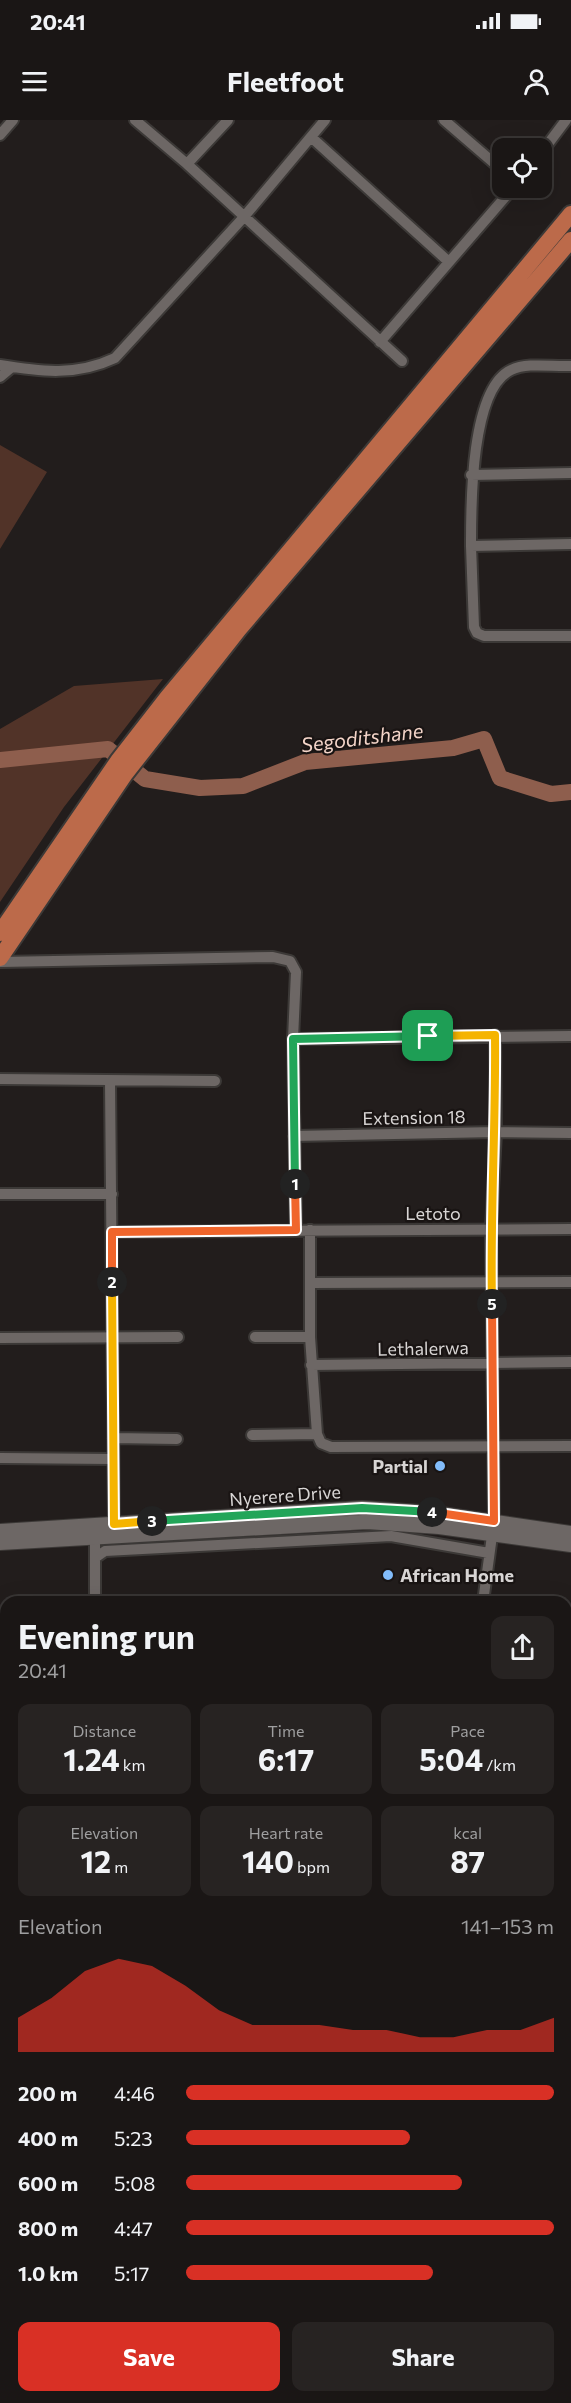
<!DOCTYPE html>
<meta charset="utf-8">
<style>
:root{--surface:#1a1615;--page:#272322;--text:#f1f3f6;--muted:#9f9fa0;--line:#383534;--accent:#d93025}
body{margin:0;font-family:Commissioner,sans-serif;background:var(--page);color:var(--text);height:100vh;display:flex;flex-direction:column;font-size:22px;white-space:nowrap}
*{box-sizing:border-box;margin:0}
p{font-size:20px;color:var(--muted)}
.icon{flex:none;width:33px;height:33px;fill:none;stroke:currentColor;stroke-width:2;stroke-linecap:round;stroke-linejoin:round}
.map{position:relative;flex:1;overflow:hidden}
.side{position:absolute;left:0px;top:1476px;width:572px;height:807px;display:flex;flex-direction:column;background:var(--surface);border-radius:18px 18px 0 0;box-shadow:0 6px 24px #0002,0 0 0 2px var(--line)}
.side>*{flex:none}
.fabs{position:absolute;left:492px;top:18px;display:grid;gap:12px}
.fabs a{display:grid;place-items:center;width:60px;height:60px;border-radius:12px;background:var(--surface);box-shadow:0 6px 24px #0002,0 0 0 2px var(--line);font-size:30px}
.pin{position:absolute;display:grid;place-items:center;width:51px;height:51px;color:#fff;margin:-26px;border-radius:12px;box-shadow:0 3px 9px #0006}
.km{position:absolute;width:30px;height:30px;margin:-15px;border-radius:50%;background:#222;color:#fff;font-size:16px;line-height:30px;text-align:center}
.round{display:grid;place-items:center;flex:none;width:63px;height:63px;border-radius:12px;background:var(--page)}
.headline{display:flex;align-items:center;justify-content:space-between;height:102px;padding:0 18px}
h1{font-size:33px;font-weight:700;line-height:45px}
.stats{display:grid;grid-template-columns:repeat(3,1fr);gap:9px;height:102px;padding:6px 18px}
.stats div{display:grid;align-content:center;border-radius:12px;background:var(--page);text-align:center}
.stats b{font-size:30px;font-weight:700}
.stats small{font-size:16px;font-weight:400}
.stats p{font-size:16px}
.chart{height:168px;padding:12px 18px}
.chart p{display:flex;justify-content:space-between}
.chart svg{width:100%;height:108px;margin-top:6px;fill:var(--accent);opacity:.7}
.primary-button{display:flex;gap:12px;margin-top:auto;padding:12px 18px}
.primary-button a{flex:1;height:69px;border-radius:12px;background:var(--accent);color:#fff;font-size:24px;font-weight:700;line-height:69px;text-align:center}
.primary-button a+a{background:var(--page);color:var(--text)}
ul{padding:0 18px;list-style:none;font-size:20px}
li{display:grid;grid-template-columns:96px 72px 1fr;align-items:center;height:45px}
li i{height:15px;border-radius:8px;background:var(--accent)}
.status{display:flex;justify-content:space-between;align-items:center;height:42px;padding:0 30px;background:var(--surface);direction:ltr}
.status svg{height:16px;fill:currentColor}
header{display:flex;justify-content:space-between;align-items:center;height:78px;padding:0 18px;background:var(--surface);font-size:27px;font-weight:700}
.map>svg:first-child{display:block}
</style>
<div class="status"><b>20:41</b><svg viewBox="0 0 49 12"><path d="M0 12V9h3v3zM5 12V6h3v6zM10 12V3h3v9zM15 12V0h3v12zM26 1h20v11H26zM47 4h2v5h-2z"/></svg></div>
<header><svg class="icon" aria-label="menu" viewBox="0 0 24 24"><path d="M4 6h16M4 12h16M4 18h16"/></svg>Fleetfoot<svg class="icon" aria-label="person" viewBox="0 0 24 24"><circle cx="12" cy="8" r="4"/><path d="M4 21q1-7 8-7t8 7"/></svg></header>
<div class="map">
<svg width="571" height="2283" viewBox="0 0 571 2283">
<rect width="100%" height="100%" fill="#221d1c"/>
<path fill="#513328" d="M0,325l47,27 -47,77z
M163,559l-99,128 -64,95v-173l74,-43z"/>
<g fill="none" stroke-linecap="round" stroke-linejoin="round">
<path stroke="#8e5e4d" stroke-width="16" d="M0,640l108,-11 37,30 55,9 43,-2 62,-24 148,-14 31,-9 16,39 51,16 20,-2"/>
<g stroke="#3c3937" stroke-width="14">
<path id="minor" d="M135,0l52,44 215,197
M444,0l58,50
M0,15l13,-15
M311,17l138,125
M542,32l24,-32
M187,44l41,-44
M380,222l133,-154
M0,245c41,7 77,11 115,-7l128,-140 82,-98
M0,257l12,-10
M471,355l100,-2
M571,424l-100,2 3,81 3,6 7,3h87
M471,426c0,-38 -1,-157 40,-176 17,-8 41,-3 60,-4
M0,842l273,-5 17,4 6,11 -3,67 3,191
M293,919l278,-3
M0,959l215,2
M110,961l4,443
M294,1016l202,-4 75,1
M0,1074h112
M310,1110v107l7,97 4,9 10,4 240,-1
M112,1112l459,-3
M310,1163l261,-1
M255,1217h55
M0,1218l178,-1
M311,1245l260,-3
M252,1315l65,-1
M113,1318l64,1
M0,1338l112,1
M95,1418v64
M95,1438l10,-7 286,-15 98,17
M483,1482l11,-81 -3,-292 5,-97 -1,-97
M566,1661l5,1
M0,1690l6,-3
M566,1742l5,1
M566,1892l5,1
M0,2012l6,2
M0,2091l6,-15
M566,2151l5,-1
M287,2283l9,-6"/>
</g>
<g stroke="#3c3937" stroke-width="15">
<path id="tertiary" d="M0,2229l6,5
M59,2277l7,6"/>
</g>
<g stroke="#3c3937" stroke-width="16">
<path id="secondary" d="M0,1411l362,-23 73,5 136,20
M0,1423l367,-21 72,5 132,18"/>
</g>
<g stroke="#3c3937" stroke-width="20">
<path id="primary" d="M0,813l118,-172 49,-63 404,-484
M0,838l125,-184 114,-145 332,-389"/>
</g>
<use href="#minor" stroke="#6d6765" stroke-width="10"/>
<use href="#tertiary" stroke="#6d6765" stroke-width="12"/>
<use href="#secondary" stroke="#6d6765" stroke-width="14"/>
<use href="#primary" stroke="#bc6a4a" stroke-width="16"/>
</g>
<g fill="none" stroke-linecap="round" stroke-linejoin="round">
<g stroke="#fff" stroke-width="12">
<path id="split-1" d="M295,1064l-2,-145 135,-3"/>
</g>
<g stroke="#fff" stroke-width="12">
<path id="split-2" d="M112,1162v-50l184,-2 -1,-46"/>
</g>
<g stroke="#fff" stroke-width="12">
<path id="split-3" d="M112,1162l2,242 38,-3"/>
</g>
<g stroke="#fff" stroke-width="12">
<path id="split-4" d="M152,1401l210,-13 70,4"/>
</g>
<g stroke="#fff" stroke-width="12">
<path id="split-5" d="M432,1392l62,9 -2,-217"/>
</g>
<g stroke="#fff" stroke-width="12">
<path id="split-6" d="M428,916l67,-1c1,90 -5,179 -3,269"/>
</g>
<use href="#split-1" stroke="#22a559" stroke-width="8"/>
<use href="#split-2" stroke="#f0652b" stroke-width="8"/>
<use href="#split-3" stroke="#f5b400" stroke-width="8"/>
<use href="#split-4" stroke="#22a559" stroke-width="8"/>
<use href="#split-5" stroke="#f0652b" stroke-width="8"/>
<use href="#split-6" stroke="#f5b400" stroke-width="8"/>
</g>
<g fill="#82bcfa" stroke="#191413" stroke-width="2">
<circle cx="440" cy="1346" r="6"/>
<circle cx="388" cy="1455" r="6"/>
</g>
<g text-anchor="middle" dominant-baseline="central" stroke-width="4.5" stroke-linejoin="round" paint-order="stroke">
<g font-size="18" fill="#d8d5d4" stroke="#191413">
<text transform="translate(414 997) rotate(-1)">Extension 18</text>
<text x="433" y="1093">Letoto</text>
<text transform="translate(423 1228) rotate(-1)">Lethalerwa</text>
<text transform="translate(285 1375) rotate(-4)">Nyerere Drive</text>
</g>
<g font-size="18" font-weight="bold" fill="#d8d5d4" stroke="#191413" text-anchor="end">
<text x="428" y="1346">Partial</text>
<text x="400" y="1455" text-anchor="start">African Home</text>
</g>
<g font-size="20" font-style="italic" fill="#f4d5c9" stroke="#191413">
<text transform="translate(362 617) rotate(-7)">Segoditshane</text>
</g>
</g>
</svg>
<div class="fabs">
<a><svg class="icon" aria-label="locate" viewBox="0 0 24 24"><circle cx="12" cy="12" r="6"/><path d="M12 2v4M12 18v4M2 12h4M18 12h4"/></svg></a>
</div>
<div class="pin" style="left:428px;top:916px;background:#1e9e55"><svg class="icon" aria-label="arrive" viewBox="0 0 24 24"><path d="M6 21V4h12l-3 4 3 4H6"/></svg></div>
<b class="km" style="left:295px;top:1064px">1</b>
<b class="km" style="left:112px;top:1162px">2</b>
<b class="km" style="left:152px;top:1401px">3</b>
<b class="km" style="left:432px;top:1392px">4</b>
<b class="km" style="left:492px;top:1184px">5</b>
<section class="side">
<div class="headline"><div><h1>Evening run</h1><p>20:41</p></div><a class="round"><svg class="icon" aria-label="share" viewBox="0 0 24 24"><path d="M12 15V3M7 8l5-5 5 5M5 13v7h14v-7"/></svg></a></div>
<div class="stats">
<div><p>Distance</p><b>1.24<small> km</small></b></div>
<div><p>Time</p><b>6:17</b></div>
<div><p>Pace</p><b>5:04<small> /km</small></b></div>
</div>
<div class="stats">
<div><p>Elevation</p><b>12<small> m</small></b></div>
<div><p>Heart rate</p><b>140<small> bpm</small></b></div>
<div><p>kcal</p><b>87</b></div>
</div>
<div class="chart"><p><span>Elevation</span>141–153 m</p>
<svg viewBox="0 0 160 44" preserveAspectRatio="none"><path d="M0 44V30L10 22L20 11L30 6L40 9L50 17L60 27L70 33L80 33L90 33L100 35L110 35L120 38L130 38L140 35L150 35L160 30V44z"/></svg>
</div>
<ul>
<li><b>200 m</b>4:46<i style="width:100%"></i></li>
<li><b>400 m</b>5:23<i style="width:61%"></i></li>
<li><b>600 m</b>5:08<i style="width:75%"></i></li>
<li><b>800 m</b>4:47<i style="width:100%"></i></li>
<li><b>1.0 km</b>5:17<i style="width:67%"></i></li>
</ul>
<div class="primary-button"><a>Save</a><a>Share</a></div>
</section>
</div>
